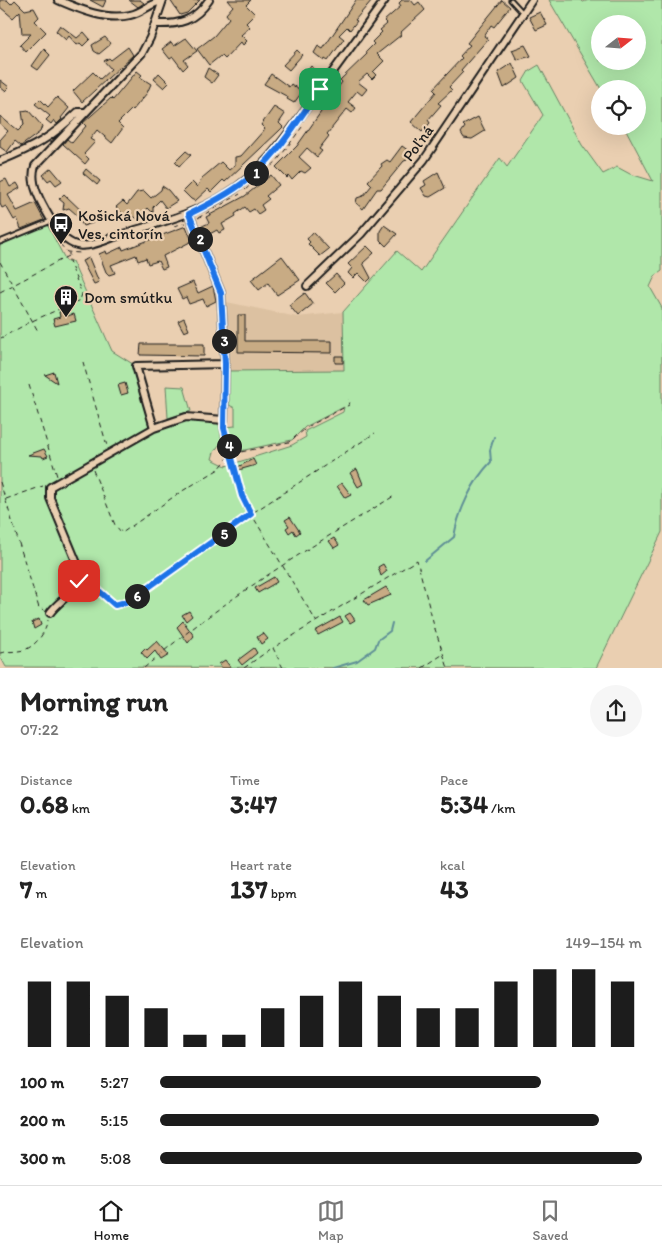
<!DOCTYPE html>
<meta charset="utf-8">
<style>
:root{--surface:#fff;--page:#f6f6f6;--text:#222;--muted:#767676;--line:#e0e0e0;--accent:#1c1c1c}
body{margin:0;font-family:Itim,sans-serif;background:var(--page);color:var(--text);height:100vh;display:flex;flex-direction:column;font-size:19px;white-space:nowrap}
*{box-sizing:border-box;margin:0}
p{font-size:16px;color:var(--muted)}
.icon{flex:none;width:28px;height:28px;fill:none;stroke:currentColor;stroke-width:2;stroke-linecap:round;stroke-linejoin:round}
.map{position:relative;height:668px;overflow:hidden}
.side{display:flex;flex-direction:column;background:var(--surface);flex:1}
.side>*{flex:none}
.needle{width:32px;rotate:73deg}
.buttons{position:absolute;left:591px;top:15px;display:grid;gap:10px}
.buttons a{display:grid;place-items:center;width:55px;height:55px;border-radius:50%;background:var(--surface);box-shadow:0 5px 20px #0002;font-size:25px}
.pin{position:absolute;display:grid;place-items:center;width:42px;height:42px;color:#fff;margin:-21px;border-radius:10px;box-shadow:0 2px 8px #0006}
.km{position:absolute;width:25px;height:25px;margin:-12px;border-radius:50%;background:#222;color:#fff;font-size:14px;line-height:25px;text-align:center}
.round{display:grid;place-items:center;flex:none;width:52px;height:52px;border-radius:26px;background:var(--page)}
.headline{display:flex;align-items:center;justify-content:space-between;height:85px;padding:0 20px}
h1{font-size:28px;font-weight:700;line-height:38px}
.metrics{display:grid;grid-template-columns:repeat(3,1fr);gap:8px;height:85px;padding:5px 20px}
.metrics div{display:grid;align-content:center}
.metrics b{font-size:25px;font-weight:700}
.metrics small{font-size:14px;font-weight:400}
.metrics p{font-size:14px}
.chart{height:140px;padding:10px 20px}
.chart p{display:flex;justify-content:space-between}
.chart svg{width:100%;height:90px;margin-top:5px;stroke:var(--accent);stroke-width:6}
ul{padding:0 20px;list-style:none;font-size:16px}
li{display:grid;grid-template-columns:80px 60px 1fr;align-items:center;height:38px}
li i{height:12px;border-radius:6px;background:var(--accent)}
.dock{display:flex;justify-content:space-around;align-items:center;height:70px;border-top:1px solid var(--line);background:var(--surface);font-size:14px;color:var(--muted)}
.dock a{display:grid;justify-items:center;gap:2px}
.dock .on{color:var(--accent)}
.map>svg:first-child{display:block}
</style>
<div class="map">
<svg width="662" height="668" viewBox="0 0 662 668">
<rect width="100%" height="100%" fill="#eacfb1"/>
<filter id="ink" filterUnits="userSpaceOnUse"><feTurbulence type="fractalNoise" baseFrequency=".02" numOctaves="2"/><feDisplacementMap in="SourceGraphic" scale="10" xChannelSelector="R" yChannelSelector="G"/><feConvolveMatrix kernelMatrix="1 2 1 2 8 2 1 2 1" color-interpolation-filters="sRGB"/></filter>
<g filter="url(#ink)">
<path fill="#dcc1a1" d="M222,301l75,16 46,-5 1,58 -119,1z"/>
<path fill="#b0e7aa" stroke="#668263" fill-rule="evenodd" d="M549,0h32l2,2 6,-2h73v271l-7,5 -5,11 12,21v224l-66,136 -590,-1 -6,-11v-411l47,-21 19,37h6l40,90 24,15 18,62 -12,3 -55,30 2,6 64,-36 32,-11 31,2 3,3 3,16 -8,11 -2,7 14,7 66,-21 14,-8 -1,-6 38,-19 1,-5 -39,20 -13,13 -52,11 -8,-7 -5,-17 8,-1v-18l-6,-3 -2,-34 117,-1 -1,-58 54,-61 24,21 79,-114 7,9 36,-52 -20,-34 6,-10 10,-6 43,80 21,29 14,-7 13,7 23,7 -29,-55h14v-37h-37zM600,24h38v37h-38z
M166,386l18,1 7,24 -23,7z"/>
<g fill="none" stroke-linecap="round" stroke-linejoin="round">
<path stroke="#5f8f96" stroke-width="2" d="M425,561l29,-24c4,-25 19,-57 37,-75l-1,-12 4,-13
M333,668l24,-7 18,-13 3,-8 12,-9 2,-8"/>
</g>
<path fill="#c8ab84" stroke="#1c1c1c" d="M0,0h7l4,4 4,-4 10,10 9,-2 5,9 -4,4 11,11 -20,20 -6,-7 11,-11h-9l-2,-23 -7,7 -13,-11z
M90,0h16l-3,7z
M129,0h11l4,3 -6,4z
M170,0h30l-13,13 -7,2z
M228,0h23l-5,5 9,9 -9,9 4,4 -9,8 6,6 -4,4 -2,-3 -16,17 -3,-3 -3,1 -10,8 -12,-16 17,-13 15,-18 -3,-4 7,-8z
M356,0h16l-17,20 2,1 -7,9 -3,-3 -8,8 5,4 -16,22 -3,-2 -1,2 -10,-8 4,-7 5,3z
M402,0h9l4,5 4,-3 6,8 -25,23 1,2 -24,19 7,7 -11,11 3,3 -4,4 -5,-5 -9,8 9,7 -5,6 -5,-4 -9,11 8,6 -4,5 -5,-4 -20,25 2,2 -10,13 3,2 -5,6 -10,-9 -8,9 12,11 -6,5 -4,-2 -9,9 -3,-4 -2,2 -11,-11 21,-21 45,-64 -2,-2 27,-26 -1,-2 8,-8 -2,-2 10,-10 -2,-2 7,-6 -3,-3 17,-15 -2,-3z
M502,0l8,7 -16,20 -3,-2 -7,11 4,3 -27,31 2,2 -14,15 3,3 -14,13 3,2 -13,15 2,3 -8,9 -11,-10 25,-30 -3,-3 29,-31 -2,-2 10,-11 -3,-2z
M540,12l7,13 -11,5 -7,-13z
M60,25l17,13 7,-6 6,7 -7,7 -3,-3 -3,2 -8,-9 -3,4 -10,-9z
M105,37l6,7 -12,10 -5,-3 -2,-6z
M186,38l11,13 -13,9 4,5 -5,5 -10,-13 -3,2 -8,-10 9,-7 3,4z
M525,45l6,11 -14,4 -5,-10z
M128,47l5,8 -51,47 -9,-11 20,-19 7,7 11,-10 -7,-8 5,-3 2,2z
M44,49l6,6 -12,15 -6,-4z
M297,50l5,5 -13,15 -6,-5z
M512,63l7,15 -15,10 -6,-16z
M311,66l8,6 -6,8 -5,-1 -3,-5z
M208,68l10,7 -6,8 -8,-6z
M137,71l5,4 -2,2 11,7 -4,9 -14,17 -1,-1 -14,14 5,5 -11,15 -15,-13 -7,9 5,3 -11,12 5,5 -4,5 -22,-20 4,-5 5,4 14,-17 -3,-3 28,-25 2,2z
M159,73l10,10 -5,5 -10,-9z
M271,74l18,13 2,-3 11,8 -8,11 -7,-4 1,-2 -24,-13z
M0,80l9,7 -4,4 -5,-4z
M57,97l12,11 -8,10 1,1 -5,5 -3,-4 -3,4 -5,-4 4,-4 -15,-12 5,-5 8,8z
M274,107l11,7 -6,9 4,4 -4,4 -54,51 -2,-2 -12,12 -3,-3 -13,12 -4,-2 -8,-8 9,-9 5,5 5,-9 19,-16 8,8 6,-5v-8l6,-1 24,-27 -4,-4z
M28,110l14,16 -2,6 -19,14 -6,-5 -8,11 -7,-5v-7l8,-9 -8,-7v-8l18,15 6,-6 -2,-14z
M478,117l7,14 -13,8 -8,-1 -3,-5 4,-6 -2,-2z
M402,146l7,5 -2,9 -3,1 -23,28h-4l-14,20 -7,-6 1,-5 6,-2 9,-11 -4,-4 14,-15 -1,-2 6,-4 3,2z
M186,151l5,4 -12,11 -4,-4z
M51,168l11,13 -6,4 -5,-6 -3,2 -5,-6z
M86,169l14,12 -3,4 -14,-12z
M438,172l7,16 -15,9 -4,-1 -5,-8 5,-3 -2,-4z
M271,175l8,10 -13,11 3,3 -8,6 3,5 -6,4 -4,-5 -5,3 -4,-5 -10,7 1,2 -14,8 3,6 -6,3 -2,-3 -13,7 -4,-10 9,-4 -3,-6 39,-21z
M6,179l4,8 7,-4 3,5 -12,7 9,16 18,-8 9,17 -23,9 -4,-11 -3,2 -8,-14 -4,2 -2,-4v-22z
M162,186l6,4 9,11 -11,7 -6,-8 -7,7v6l-5,-5 -11,11 -3,-3 -4,5 -14,-14 7,-6 4,4 10,-13 7,-1 7,7 10,-8z
M64,194l25,24 4,5 -10,3 -6,-11 -8,-7 -6,2 1,-7 -5,-4z
M384,225l13,9 -11,12 -6,-6v-9z
M186,226l6,15 -29,15 4,11 -5,2 -4,-8 -10,3 -2,-6 -8,3 -2,-6 -25,10 4,8 -6,2 -3,-3 -7,-18 7,-3 1,3 15,-7 1,3z
M313,232l16,17 -9,7 -12,-12 2,-2 -3,-3z
M367,246l7,7 -11,10 8,15 -4,4 -9,-9 -5,5 -5,-5 4,-5 -4,-4z
M282,256l18,24 -23,15 -9,-12 -9,7 -8,-10z
M89,258l10,24 -5,2 -12,-23z
M336,274l8,9 -9,9 -9,-9z
M193,282l5,11 15,-7 3,15 -10,5 -3,-7 -14,5 -3,-7 -4,2 -5,-10z
M305,293l8,11 -15,12 -9,-11z
M65,310l2,6 7,-2 2,7 -21,5 -2,-7 7,-2 -1,-5z
M238,315h7v26h87v12l-94,-1z
M184,318l5,12 -5,2 -6,-11z
M141,344h63v12l-64,-1z
M335,356h8v7h-8z
M54,372l3,11 -12,-8z
M125,383l3,10 -7,2 -3,-10z
M44,449l4,7 -5,2 -1,-2 -14,-1z
M253,459l3,6 -21,6 -1,-2z
M357,469l6,15 -5,3 -8,-14z
M342,483l9,12 -6,3 -8,-12z
M290,517l10,15 -4,3 -3,-5 -4,3 -3,-5 3,-2 -4,-6z
M334,538l5,7 -5,3 -5,-7z
M383,564l4,7 -6,5 -3,-9z
M274,577l3,5 -19,11 -3,-5z
M386,587l5,8 -23,10 -4,-5z
M189,611l3,5 -6,5 -4,-6z
M350,613l5,7 -5,3 -5,-7z
M340,617l3,5 -25,13 -3,-4z
M39,619l2,6 -7,4 -2,-7z
M183,621l11,15 -6,7 -11,-16z
M263,633l5,6 -7,5 -4,-7z
M157,641l12,14 -8,5 -6,-9 -8,8 -6,-7 4,-4 2,2z
M254,648l3,5 -15,12 -4,-5z
M225,660l6,8h-9l-3,-4z"/>
<g fill="none" stroke-linecap="round" stroke-linejoin="round">
<g stroke="#1c1c1c" stroke-width="7">
<path id="lane" d="M511,0l11,12
M0,242l51,-21"/>
</g>
<g stroke="#1c1c1c" stroke-width="10">
<path id="street" d="M58,0c21,9 48,21 72,15 12,-2 20,-12 32,-14
M163,0l-13,38 -8,15 -107,113c-7,19 10,43 19,59 20,33 38,19 69,9 35,-11 70,-19 102,-39 40,-24 64,-63 91,-100 23,-32 46,-63 69,-95
M155,24c24,1 40,-3 54,-24
M0,161c34,-14 51,-23 78,-49h7
M307,286l54,-52 63,-74 108,-160
M154,428l32,-11 38,3 1,-56 -4,-71 -32,-79
M50,613c9,-13 29,-22 31,-40l-31,-75v-11l104,-59 -18,-62 89,-2"/>
</g>
<path stroke="#1c1c1c" stroke-width="1" stroke-dasharray="5 4" stroke-linecap="butt" d="M245,190l32,-29 25,-34
M198,218l42,-24
M174,226l11,-3
M60,244l7,8 14,1
M0,262l39,71
M0,292l68,-36
M1,338l31,-17 48,-21 2,-6 -13,-33v-8
M83,362l24,84
M29,385l28,91
M224,426l20,76 72,119
M93,470l22,55 7,8 57,-40 40,-24 12,-15 58,-12 20,-16 40,-21 1,-3 -2,-3
M0,482l39,126 5,2
M6,499l37,-13
M86,578l29,27 14,-4 122,-87 124,-81
M0,653c8,-2 16,-1 24,-3 12,-4 22,-18 24,-30
M144,668c77,-67 163,-119 250,-172
M244,668l28,-20
M283,668l-10,-20 144,-88 17,66 14,42
M422,668l20,-13"/>
<use href="#lane" stroke="#eacfb1" stroke-width="3"/>
<use href="#street" stroke="#eacfb1" stroke-width="6"/>
</g>
</g>
<g fill="none" stroke-linecap="round" stroke-linejoin="round" filter="url(#ink)">
<g stroke="#fff" stroke-width="10">
<path id="route" d="M79,581l2,-12 10,15 24,21 14,-4 122,-87 -9,-18 -18,-68 1,-64 -4,-71 -32,-79c23,-11 46,-23 65,-40 27,-24 46,-57 66,-85"/>
</g>
<use href="#route" stroke="#1a73e8" stroke-width="6"/>
</g>
<defs>
<g id="bus-pin" transform="scale(1.25)"><path d="M0 17L-7.5 6A9.5 9.5 0 1 1 7.5 6Z" fill="#1c1c1c" stroke="#eacfb1"/><path d="M-5-6H5V4H4V6H2V4H-2V6H-4V4H-5ZM-3.5-4V0h7V-4ZM-3.5 1.2v1.5H-2V1.2ZM2 1.2v1.5H3.5V1.2Z" fill="#fff"/></g>
<g id="building-pin" transform="scale(1.25)"><path d="M0 17L-7.5 6A9.5 9.5 0 1 1 7.5 6Z" fill="#1c1c1c" stroke="#eacfb1"/><path d="M-4-6H4V6H1V3H-1V6H-4ZM-2.5-4.3h1.7v1.8h-1.7ZM.8-4.3h1.7v1.8H.8ZM-2.5-1h1.7V.8h-1.7ZM.8-1h1.7V.8H.8Z" fill="#fff"/></g>
</defs>
<g fill-rule="evenodd">
<use href="#bus-pin" x="61" y="224"/>
<use href="#building-pin" x="66" y="297"/>
</g>
<g text-anchor="middle" dominant-baseline="central" stroke-width="4.5" stroke-linejoin="round" paint-order="stroke">
<g font-size="16" fill="#1c1c1c" stroke="#eacfb1">
<text transform="translate(418 143) rotate(-54)">Poľná</text>
</g>
<g font-size="16" fill="#1c1c1c" stroke="#eacfb1" text-anchor="start">
<text x="78" y="215">Košická Nová<tspan x="78" dy="18">Ves, cintorín</tspan></text>
<text x="84" y="297">Dom smútku</text>
</g>
</g>
</svg>
<div class="buttons">
<a><svg class="needle" viewBox="-14 -14 28 28"><path d="M0-13l5 13h-10z" fill="#e53935"/><path d="M0 13l5-13h-10z" fill="#767676"/></svg></a>
<a><svg class="icon" aria-label="locate" viewBox="0 0 24 24"><circle cx="12" cy="12" r="6"/><path d="M12 2v4M12 18v4M2 12h4M18 12h4"/></svg></a>
</div>
<div class="pin" style="left:320px;top:89px;background:#1e9e55"><svg class="icon" aria-label="arrive" viewBox="0 0 24 24"><path d="M6 21V4h12l-3 4 3 4H6"/></svg></div>
<div class="pin" style="left:79px;top:581px;background:#d93025"><svg class="icon" aria-label="check" viewBox="0 0 24 24"><path d="M5 12l5 5 9-10"/></svg></div>
<b class="km" style="left:256px;top:173px">1</b>
<b class="km" style="left:200px;top:239px">2</b>
<b class="km" style="left:224px;top:341px">3</b>
<b class="km" style="left:229px;top:446px">4</b>
<b class="km" style="left:224px;top:534px">5</b>
<b class="km" style="left:137px;top:596px">6</b>
</div>
<section class="side">
<div class="headline"><div><h1>Morning run</h1><p>07:22</p></div><a class="round"><svg class="icon" aria-label="share" viewBox="0 0 24 24"><path d="M12 15V3M7 8l5-5 5 5M5 13v7h14v-7"/></svg></a></div>
<div class="metrics">
<div><p>Distance</p><b>0.68<small> km</small></b></div>
<div><p>Time</p><b>3:47</b></div>
<div><p>Pace</p><b>5:34<small> /km</small></b></div>
</div>
<div class="metrics">
<div><p>Elevation</p><b>7<small> m</small></b></div>
<div><p>Heart rate</p><b>137<small> bpm</small></b></div>
<div><p>kcal</p><b>43</b></div>
</div>
<div class="chart"><p><span>Elevation</span>149–154 m</p>
<svg viewBox="0 0 160 44" preserveAspectRatio="none"><path d="M5 44V12M15 44V12M25 44V19M35 44V25M45 44V38M55 44V38M65 44V25M75 44V19M85 44V12M95 44V19M105 44V25M115 44V25M125 44V12M135 44V6M145 44V6M155 44V12"/></svg>
</div>
<ul>
<li><b>100 m</b>5:27<i style="width:79%"></i></li>
<li><b>200 m</b>5:15<i style="width:91%"></i></li>
<li><b>300 m</b>5:08<i style="width:100%"></i></li>
</ul>
</section>
<nav class="dock">
<a class="on"><svg class="icon" aria-label="home" viewBox="0 0 24 24"><path d="M3 11l9-7 9 7M6 9v11h12V9"/></svg>Home</a>
<a><svg class="icon" aria-label="map" viewBox="0 0 24 24"><path d="M3 6l6-2 6 2 6-2v14l-6 2-6-2-6 2zM9 4v14M15 6v14"/></svg>Map</a>
<a><svg class="icon" aria-label="saved" viewBox="0 0 24 24"><path d="M7 4h10v16l-5-4-5 4z"/></svg>Saved</a>
</nav>
